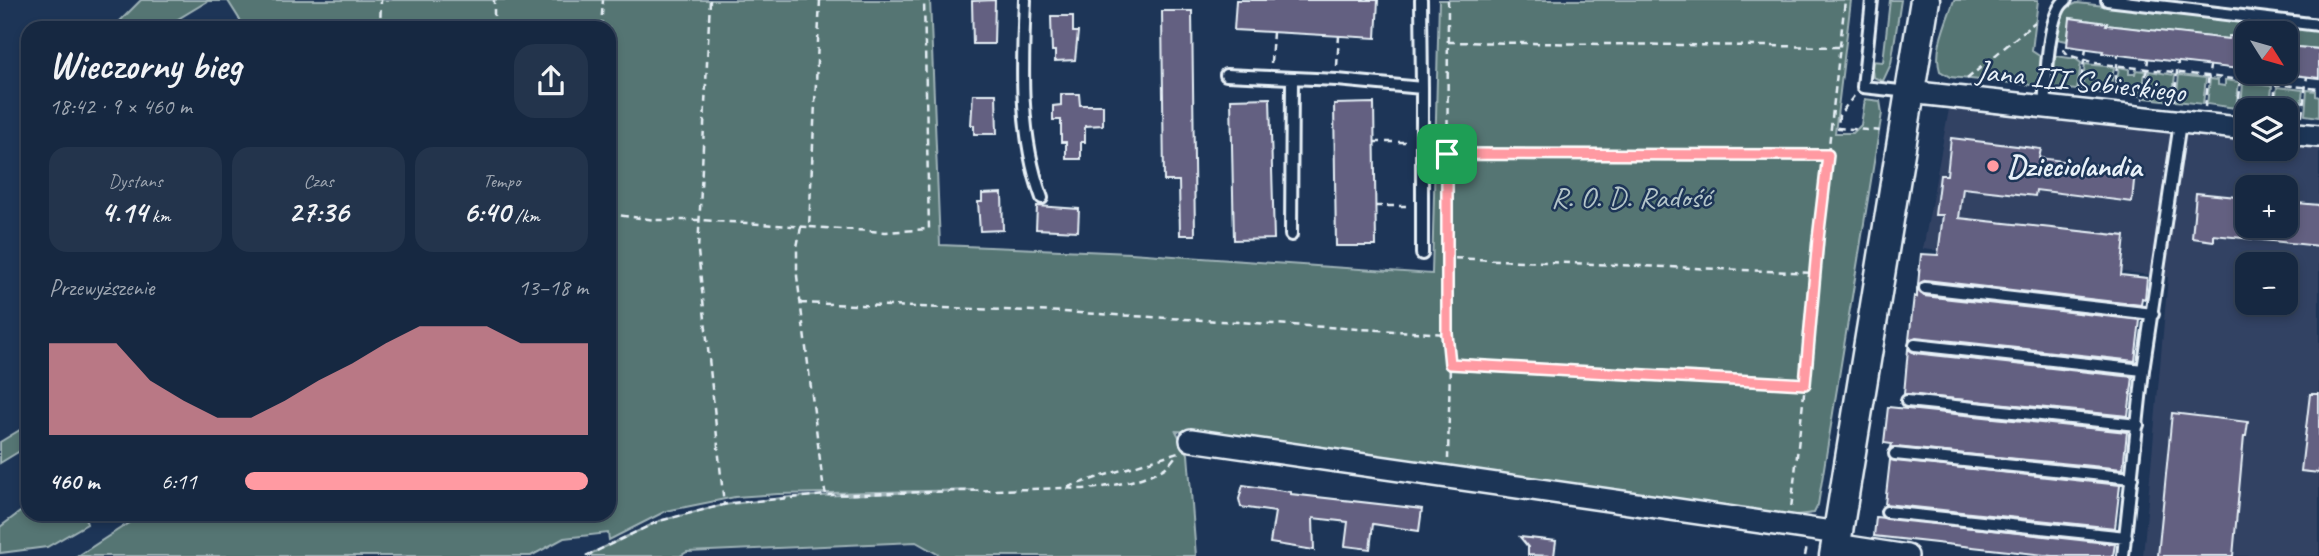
<!DOCTYPE html>
<html lang="pl">
<meta charset="utf-8">
<style>
:root{--surface:#162841;--page:#23344c;--text:#f1f3f6;--muted:#9ea6b1;--line:#35445a;--accent:#ff9aa2}
body{margin:0;font-family:Caveat,sans-serif;background:var(--page);color:var(--text);height:100vh;display:flex;flex-direction:column;font-size:26px;white-space:nowrap}
*{box-sizing:border-box;margin:0}
p{font-size:23px;color:var(--muted)}
.icon{flex:none;width:38px;height:38px;fill:none;stroke:currentColor;stroke-width:2;stroke-linecap:round;stroke-linejoin:round}
.map{position:relative;flex:1;overflow:hidden}
.details{position:absolute;left:21px;top:21px;width:595px;height:500px;display:flex;flex-direction:column;background:var(--surface);border-radius:21px;box-shadow:0 4px 10px #0003,0 0 0 2px var(--line)}
.details>*{flex:none}
.needle{width:46px;rotate:127deg}
.controls{position:absolute;left:2235px;top:21px;display:grid;gap:14px}
.controls a{display:grid;place-items:center;width:63px;height:63px;border-radius:14px;background:var(--surface);box-shadow:0 4px 10px #0003,0 0 0 2px var(--line);font-size:35px}
.pin{position:absolute;display:grid;place-items:center;width:60px;height:60px;color:#fff;margin:-30px;border-radius:14px;box-shadow:0 4px 10px #0006}
.round{display:grid;place-items:center;flex:none;width:74px;height:74px;border-radius:21px;background:var(--page)}
.overview{display:flex;align-items:center;justify-content:space-between;height:119px;padding:0 28px}
h1{font-size:38px;font-weight:600;line-height:52px}
.figures{display:grid;grid-template-columns:repeat(3,1fr);gap:10px;height:119px;padding:7px 28px}
.figures div{display:grid;align-content:center;border-radius:18px;background:var(--page);text-align:center}
.figures b{font-size:30px;font-weight:600}
.figures small{font-size:19px;font-weight:400}
.figures p{font-size:19px}
.chart{height:196px;padding:14px 28px}
.chart p{display:flex;justify-content:space-between}
.chart svg{width:100%;height:126px;margin-top:7px;fill:var(--accent);opacity:.7}
ul{padding:0 28px;list-style:none;font-size:23px}
li{display:grid;grid-template-columns:112px 84px 1fr;align-items:center;height:52px}
li i{height:18px;border-radius:9px;background:var(--accent)}
.map>svg:first-child{display:block}
</style>
<div class="map">
<svg width="2319" height="556" viewBox="0 0 2319 556">
<rect width="100%" height="100%" fill="#1d3557"/>
<filter id="ink" filterUnits="userSpaceOnUse"><feTurbulence type="fractalNoise" baseFrequency=".0143" numOctaves="2"/><feDisplacementMap in="SourceGraphic" scale="14" xChannelSelector="R" yChannelSelector="G"/><feConvolveMatrix kernelMatrix="1 2 1 2 8 2 1 2 1" color-interpolation-filters="sRGB"/></filter>
<g filter="url(#ink)">
<path fill="#324264" fill-rule="evenodd" d="M1951,98l296,32v19h39v-14l33,4v417h-176l25,-279 -245,-28zM2247,187h39v39h-39zM2247,264h39v39h-39z"/>
<path fill="#547473" stroke="#9eb2b6" stroke-width="2" d="M141,0h789l10,245 191,8 301,21 7,-274h412l-16,133h18l8,-8 4,-26 15,2 2,12 -64,392 -4,8 -17,2v6l-600,-89 -21,-1 12,23 8,102h-255l-25,-14 -229,10 -7,4h-94l73,-35 65,-16 66,-8 185,-7 -197,4 -43,3 -69,14 -57,29 -1,-7 -44,5 -33,18h-453l63,-41 468,-1v-486h-364l-17,-27h-20l-45,27h-50z
M1890,0h11l-10,64 -8,17 -10,-4 -2,-16 12,1z
M1954,0h84l-6,51 12,8 -3,27 -91,-9 -10,-6c-7,-22 7,-50 14,-71z
M2077,3l242,26v20l-33,-3v-13h-39v5l-18,-2 -1,3 -122,-14v-2l-35,-5 -4,23 -10,-2c3,-16 2,-30 20,-36z
M2056,56l20,3 5,4 -4,27 -25,-2z
M2085,64l29,3 -4,27 -28,-3z
M2119,67l10,2v5h6l1,-4 9,1 -3,25 -27,-3z
M2149,71l26,4 -3,26 -26,-3z
M2179,75l27,3 -3,26 -27,-3z
M2210,79l8,1v5l7,1v-6l14,2 -3,26 -29,-4z
M2243,83l29,3 -2,23 -29,-1z
M2277,87l26,3 -3,23 -26,-3z
M2307,90l9,1v5l3,1v20l-14,-2z
M28,425v21l-28,17v-21z
M28,506v8l56,1 3,9 -40,23 -47,6v-26z"/>
<path fill="#646181" stroke="#e8f1f8" stroke-width="2" d="M995,0l-1,44h-21l-1,-43z
M1236,0h142l-2,38 -142,-8z
M1162,11h30l3,224h-15l-1,-54h-15z
M1051,16h22v16h5l-3,28 -20,1v-10h-3z
M2070,18l37,5 -1,2 122,14 1,-3 18,2v32l-145,-17 1,-2 -36,-5z
M2286,46l33,3v29l-33,-4z
M973,94h23l1,40h-23v-9h-3z
M1061,94h18l1,11h23v20l-18,1v16h-4v17h-15v-17h-5v-22h-8v-14l8,-1z
M1270,98l4,141 -40,1 -3,-141z
M1374,103l2,143h-40l-2,-142z
M1951,138l90,11 -2,9 96,12 -3,32 -96,-12 -1,6 -72,-8 -4,30 166,18 -4,39 26,3 -2,21 -3,-1 -1,7 -215,-25 -8,5 3,-31 17,1 5,-40h-8l5,-40h7z
M1002,193l1,37 -23,1 -2,-29h4v-8z
M2196,193l51,5v28h39v-24l33,3v41l-105,-11v6l-22,-3z
M1037,206l42,3 -1,22 -42,-2z
M1917,289l7,7 216,24 -5,41 -219,-24 -7,3 5,-44 3,1z
M1908,349l6,4 219,24 -5,39 -224,-22z
M2310,394h9v79l-18,-2z
M1888,407l239,25 -4,37 -232,-22 1,-3 -8,-1z
M2172,413l76,9 -2,14h-2l-11,120h-75z
M1890,460l230,25 -5,43 -230,-24z
M1243,485l48,7v2l131,15 -3,22 -46,-7 -3,25 -25,-3 3,-24 -35,-4 1,32 -44,-7 5,-31 -34,-5 -2,-8z
M1876,517l239,27 -2,12h-60l-179,-20z
M1520,537l36,4 -2,15 -26,-1v-8z"/>
<g fill="none" stroke-linecap="round" stroke-linejoin="round">
<g stroke="#e8f1f8" stroke-width="16">
<path id="service" d="M1025,0c-3,66 -6,136 17,198
M1872,0l-9,87 46,5
M2107,0l212,25
M1226,75l111,5 85,8 -1,-88
M1422,88v166
M2044,107c2,-23 3,-95 22,-107
M1291,235l1,-157
M1925,288l228,26
M1915,345l228,25
M1907,401l231,24
M1895,454l237,24
M1887,512l239,25
M2123,556l20,-186 37,-247"/>
</g>
<g stroke="#e8f1f8" stroke-width="26">
<path id="minor" d="M1909,92l338,37
M2286,133l33,3
M1191,440l647,93
M1836,545l71,11"/>
</g>
<g stroke="#e8f1f8" stroke-width="33">
<path id="secondary" d="M1834,556l91,-556"/>
</g>
<path stroke="#e8f1f8" stroke-width="2.5" stroke-dasharray="7 5" stroke-linecap="butt" d="M710,0l-12,251 26,254
M820,0l-11,227 77,5 43,-3 -5,-229
M380,28l1,-28
M494,28v-28
M601,28l2,-28
M1448,42l393,5
M2063,49l5,6 27,8 224,26
M1271,63l2,-31
M1337,66l2,-30
M1967,79l68,-57
M2079,90l7,-41
M2114,94l4,-39
M1854,96l-15,19 -1,13 44,3
M2143,100l5,-41
M2174,101l4,-39
M2205,107l5,-41
M2238,110l4,-44
M2273,110l4,-37
M2302,116l5,-40
M1374,142h34
M1447,154l381,1
M1375,206h33
M609,214l47,6h43l109,7
M801,227l-4,20v29l26,208 3,10
M1447,258l1,-258
M1815,273l30,-273
M800,303l263,9 385,22 2,30 -2,95
M1448,334l-1,-76 368,15 -5,67 -19,169
M1450,364l355,20
M1068,487l110,-35
M586,556l73,-35 72,-18 95,-8 239,-7c30,4 71,-6 98,-19 6,-3 11,-11 15,-16
M1805,556l2,-10"/>
<use href="#service" stroke="#1d3557" stroke-width="10"/>
<use href="#minor" stroke="#1d3557" stroke-width="21"/>
<use href="#secondary" stroke="#1d3557" stroke-width="28"/>
</g>
</g>
<g fill="none" stroke-linecap="round" stroke-linejoin="round" filter="url(#ink)">
<g stroke="#fff" stroke-width="14">
<path id="route" d="M1447,154l381,1 -10,84 -13,145 -355,-20 -3,-30z"/>
</g>
<use href="#route" stroke="#ff9aa2" stroke-width="9"/>
</g>
<circle fill="#ff9aa2" stroke="#1d3557" stroke-width="2.5" cx="1993" cy="166" r="7"/>
<g text-anchor="middle" dominant-baseline="central" stroke-width="5" stroke-linejoin="round" paint-order="stroke">
<g font-size="30" fill="#e8f1f8" stroke="#1d3557">
<text transform="translate(2081 81) rotate(6)">Jana III Sobieskiego</text>
</g>
<g font-size="30" font-weight="bold" fill="#e8f1f8" stroke="#1d3557" text-anchor="start">
<text x="2007" y="166">Dzieciolandia</text>
</g>
<g font-size="30" fill="#b4c5c9" stroke="#1d3557">
<text x="1631" y="197">R. O. D. Radość</text>
</g>
</g>
</svg>
<div class="controls">
<a><svg class="needle" viewBox="-14 -14 28 28"><path d="M0-13l5 13h-10z" fill="#e53935"/><path d="M0 13l5-13h-10z" fill="#9ea6b1"/></svg></a>
<a><svg class="icon" aria-label="layers" viewBox="0 0 24 24"><path d="M12 4l9 5-9 5-9-5zM3 14l9 5 9-5"/></svg></a>
<a>+</a>
<a>−</a>
</div>
<div class="pin" style="left:1447px;top:154px;background:#1e9e55"><svg class="icon" aria-label="arrive" viewBox="0 0 24 24"><path d="M6 21V4h12l-3 4 3 4H6"/></svg></div>
<section class="details">
<div class="overview"><div><h1>Wieczorny bieg</h1><p>18:42 · 9 × 460 m</p></div><a class="round"><svg class="icon" aria-label="share" viewBox="0 0 24 24"><path d="M12 15V3M7 8l5-5 5 5M5 13v7h14v-7"/></svg></a></div>
<div class="figures">
<div><p>Dystans</p><b>4.14<small> km</small></b></div>
<div><p>Czas</p><b>27:36</b></div>
<div><p>Tempo</p><b>6:40<small> /km</small></b></div>
</div>
<div class="chart"><p><span>Przewyższenie</span>13–18 m</p>
<svg viewBox="0 0 160 44" preserveAspectRatio="none"><path d="M0 44V12L10 12L20 12L30 25L40 32L50 38L60 38L70 32L80 25L90 19L100 12L110 6L120 6L130 6L140 12L150 12L160 12V44z"/></svg>
</div>
<ul>
<li><b>460 m</b>6:11<i style="width:100%"></i></li>
</ul>
</section>
</div>
